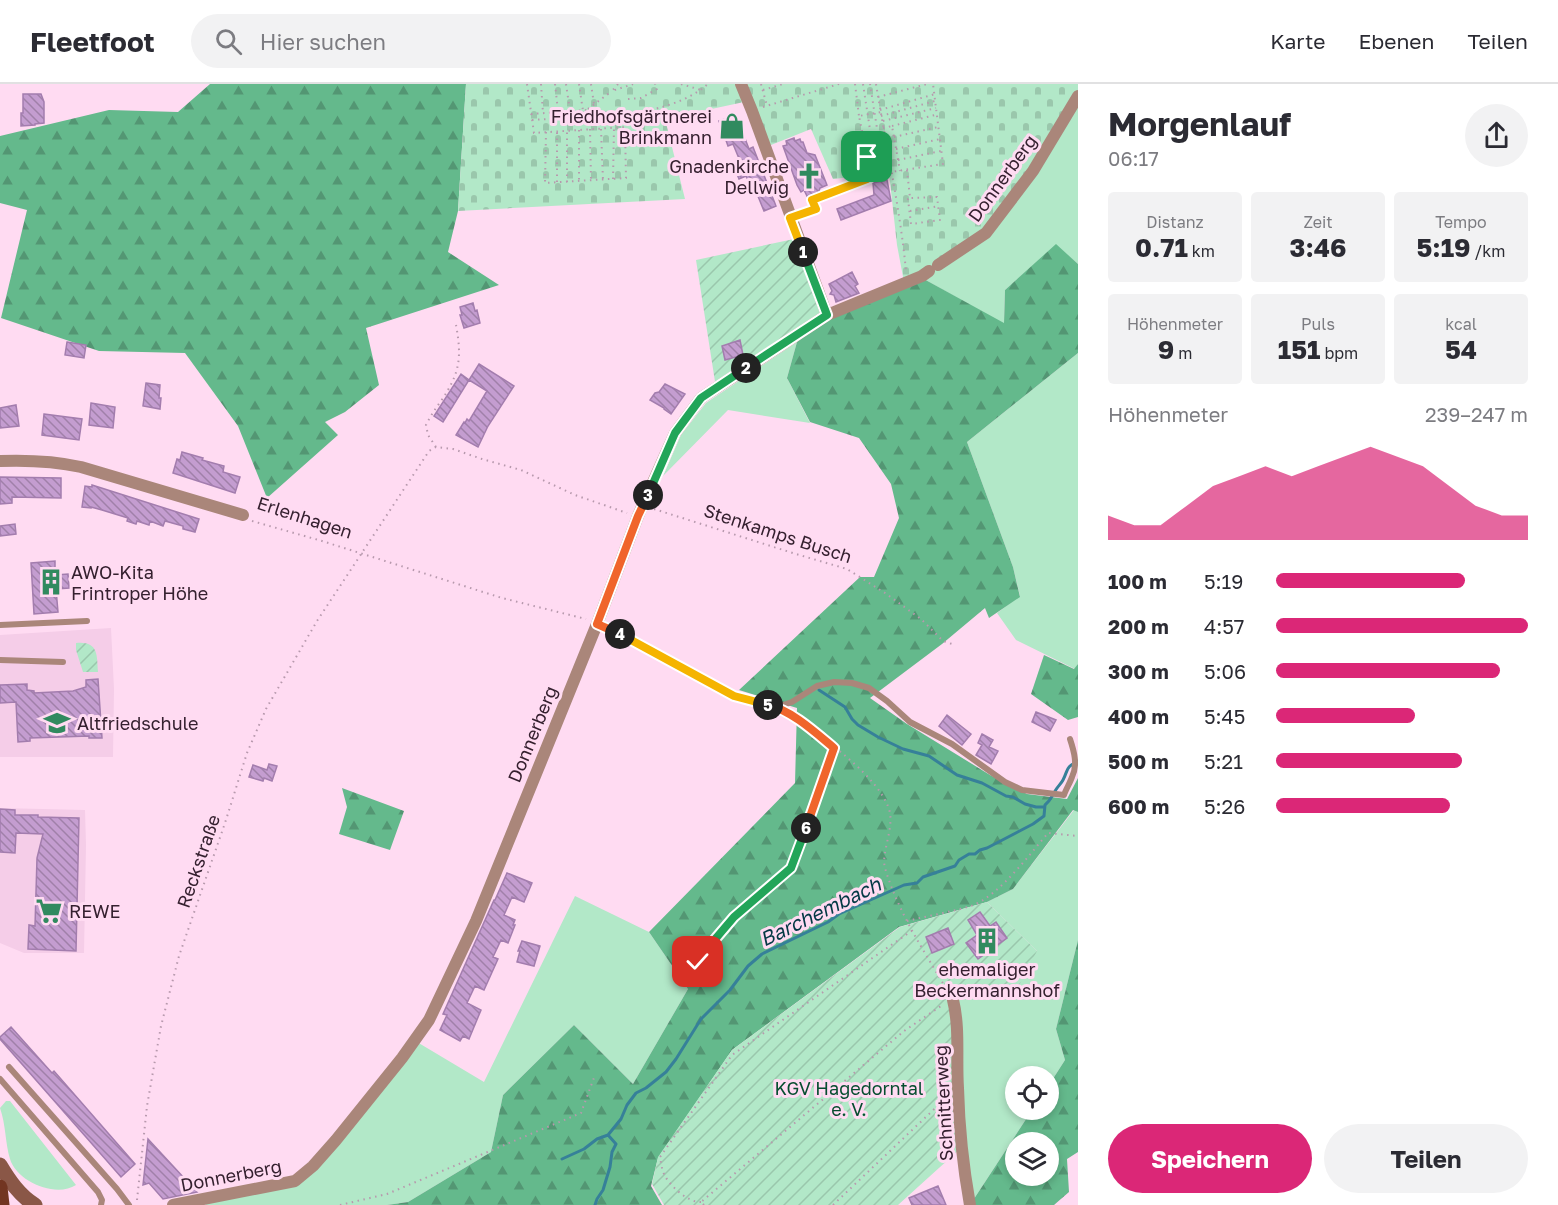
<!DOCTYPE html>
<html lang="de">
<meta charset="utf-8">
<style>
:root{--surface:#fff;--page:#f2f2f3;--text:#2b2b33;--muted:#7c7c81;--line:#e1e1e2;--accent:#db2777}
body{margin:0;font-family:"Golos Text",sans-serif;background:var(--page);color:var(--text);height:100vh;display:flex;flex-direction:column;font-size:22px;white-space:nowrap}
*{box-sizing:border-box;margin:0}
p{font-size:20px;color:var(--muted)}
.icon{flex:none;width:33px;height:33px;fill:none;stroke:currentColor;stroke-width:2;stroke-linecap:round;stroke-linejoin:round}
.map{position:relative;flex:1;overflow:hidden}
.sheet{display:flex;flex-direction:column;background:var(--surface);width:480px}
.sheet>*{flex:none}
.tools{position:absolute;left:1005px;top:982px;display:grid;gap:12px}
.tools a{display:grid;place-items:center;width:54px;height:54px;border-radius:50%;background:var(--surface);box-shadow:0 3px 9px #0003;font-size:30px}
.pin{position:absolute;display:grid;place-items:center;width:51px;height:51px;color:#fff;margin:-26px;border-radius:12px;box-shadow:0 3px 9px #0006}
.km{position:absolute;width:30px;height:30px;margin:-15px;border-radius:50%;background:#222;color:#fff;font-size:16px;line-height:30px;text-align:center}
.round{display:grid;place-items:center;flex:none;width:63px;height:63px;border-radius:32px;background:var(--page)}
.head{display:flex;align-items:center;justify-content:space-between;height:102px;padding:0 30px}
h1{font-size:33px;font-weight:700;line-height:45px}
.stats{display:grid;grid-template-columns:repeat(3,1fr);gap:9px;height:102px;padding:6px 30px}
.stats div{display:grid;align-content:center;border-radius:6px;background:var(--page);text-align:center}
.stats b{font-size:26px;font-weight:700}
.stats small{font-size:16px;font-weight:400}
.stats p{font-size:16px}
.chart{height:168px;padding:12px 30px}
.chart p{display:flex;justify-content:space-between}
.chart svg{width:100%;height:108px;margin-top:6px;fill:var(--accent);opacity:.7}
.primary-button{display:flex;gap:12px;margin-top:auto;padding:12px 30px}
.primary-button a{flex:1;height:69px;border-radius:36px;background:var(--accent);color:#fff;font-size:24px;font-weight:700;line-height:69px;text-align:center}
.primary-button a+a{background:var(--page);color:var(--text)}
ul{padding:0 30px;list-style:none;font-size:20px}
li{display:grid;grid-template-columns:96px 72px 1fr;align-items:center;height:45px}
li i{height:15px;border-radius:8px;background:var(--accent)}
header{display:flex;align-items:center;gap:36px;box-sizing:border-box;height:84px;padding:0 30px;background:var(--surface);border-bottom:2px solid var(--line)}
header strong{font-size:28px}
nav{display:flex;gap:33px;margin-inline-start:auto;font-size:21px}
.search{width:420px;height:54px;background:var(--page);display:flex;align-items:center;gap:15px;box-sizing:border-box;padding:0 21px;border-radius:33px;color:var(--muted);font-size:22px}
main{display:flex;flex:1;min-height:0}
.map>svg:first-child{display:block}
</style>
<header>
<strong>Fleetfoot</strong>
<div class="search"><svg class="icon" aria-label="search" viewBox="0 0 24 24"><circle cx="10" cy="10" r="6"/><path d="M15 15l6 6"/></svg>Hier suchen</div>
<nav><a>Karte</a><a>Ebenen</a><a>Teilen</a></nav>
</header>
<main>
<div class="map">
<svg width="1078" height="1121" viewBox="0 0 1078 1121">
<defs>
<pattern id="forest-firs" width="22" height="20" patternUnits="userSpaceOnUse" patternTransform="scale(1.5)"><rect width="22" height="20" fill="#64b98c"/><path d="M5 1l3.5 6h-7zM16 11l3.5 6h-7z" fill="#539673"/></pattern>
<pattern id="cemetery-stones" width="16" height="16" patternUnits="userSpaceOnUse" patternTransform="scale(1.5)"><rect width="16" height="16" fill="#b2e8c8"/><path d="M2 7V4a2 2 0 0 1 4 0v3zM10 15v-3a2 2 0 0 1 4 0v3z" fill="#9ac7ac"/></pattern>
<pattern id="garden-furrows" width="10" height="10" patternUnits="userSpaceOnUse" patternTransform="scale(1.5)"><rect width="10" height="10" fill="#b2e8c8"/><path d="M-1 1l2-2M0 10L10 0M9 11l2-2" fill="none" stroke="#9ac7ac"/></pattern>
<pattern id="building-back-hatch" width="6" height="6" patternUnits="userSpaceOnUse" patternTransform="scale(1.5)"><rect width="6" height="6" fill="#c49dd0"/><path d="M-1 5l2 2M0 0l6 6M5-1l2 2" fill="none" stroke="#a080a9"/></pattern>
</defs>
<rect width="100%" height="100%" fill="#ffdbf2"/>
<path fill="#f5cde8" d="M111,544l3,61 -1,68h-113v-122z
M0,724l85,2 1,35 -2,108h-60l-24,-10z"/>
<path fill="#b2e8c8" d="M1078,16v164l-22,-19 -51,45 -1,34 -82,-46z
M797,258l-10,36 23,45 -82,-13 -65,66 18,-41 25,-32z
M1078,269v311l-3,5 -59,-29 -19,-27 23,-17 -7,-29 -46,-125z
M1074,726l4,2v128l-22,89 9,31 -16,25 -1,-8h-32v33h16l-62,95 -19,-207 86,-47 -50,-49 26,-13z
M575,812l74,36 39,57 -55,95 -59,-59 -71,70 -12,57 -83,50 -21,3h-181l-3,-4 92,-20 122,-139 67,40z
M6,1017h4l66,84c-20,13 -59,-3 -66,-26 -5,-17 -4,-34 -10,-51z"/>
<path fill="url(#forest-firs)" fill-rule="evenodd" d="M210,0h256l-8,127 -10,41 51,33 -133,43 13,57 -34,27 -20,10 13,13 -71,63 -29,-72 -53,-73 -86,-2 -98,-33 26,-108 -27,-7v-67l109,-26 69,2z
M1056,160l22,20v89l-111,89 46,125 7,30 -31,21 -4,-10 -43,36 -72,54 37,26 83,51 37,19 40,5 11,-21v34l-5,-2 -60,79 -26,13 -88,25 -167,123 -74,108 -7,28 11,19h-275l21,-3 83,-50 12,-57 71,-70 59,59 55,-95 -39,-57 146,-149 2,-75 -58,-18 121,-113h14l25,-59 -8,-34 -32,-46 -49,-16 -23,-44 10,-36 30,-25 95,-39 82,45 1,-33z
M1044,571l30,14 4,-5v53l-10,3 -37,-26z
M342,704l62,23 -14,39 -51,-16 8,-27z
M1078,856v212l-11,7 2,33 -15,13h-84l62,-95h16l1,-25 16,-25 -9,-31zM1016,1059h32v33h-32z"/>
<path fill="url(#cemetery-stones)" d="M466,0h271l7,18 -79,17 20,80 -227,12z
M742,0h336v9l-93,140 -63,42 -18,7 -7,-37 -8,-72 -56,6 -22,-50 -45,18z"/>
<path fill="url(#garden-furrows)" d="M794,155l30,76 -108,73 -20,-128z
M76,559c22,-2 21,11 22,29h-15l-7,-22z
M987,818l50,49 -25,48 -61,-1 9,151 -62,56h-234l-12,-21 6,-27 74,-107 168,-123z"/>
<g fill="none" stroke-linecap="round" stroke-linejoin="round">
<path stroke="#368099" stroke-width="3" d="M819,606l26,17 7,12 6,6 20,12 25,12 26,7 28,19 25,8 24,13 7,1 12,7 11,3h8
M562,1075l22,-10 13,-10 11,-4
M595,1121l2,-6 6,-9 7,-23 2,-15 4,-8 -8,-9 13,-16 6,-14 9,-12 10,-5 20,-16 10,-13 25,-40 29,-29 18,-24 14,-12 66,-32 11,-8 65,-29 13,-2 6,-6 32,-11 4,-6 10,-6h6l5,-4 7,-2 46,-24 11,-8 1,-11c5,-4 6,-7 9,-12 2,-5 7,-9 9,-13 6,-12 2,-12 15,-19"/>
</g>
<path fill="url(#building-back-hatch)" stroke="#a37dae" stroke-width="1.5" d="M23,10h18l3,8v21l-9,1v1l-14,1v-13h2z
M736,31l13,34 4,-2 23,59 -12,5 -11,-27 -3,1 -4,-9 -7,3 -6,-15 7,-3 -7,-17 -5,2 -9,-25z
M794,54l1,3 5,-2 1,3h2l4,11 8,2 12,30 -7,3 -1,3 -3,2 -9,3 -3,-6 -3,2 -4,-7 -14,-39 4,-1 -1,-4z
M887,96l4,21 -50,19 -4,-11 37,-14 -1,-12z
M852,188l6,12 -3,2 4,7 -23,9 -2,-7 -4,-1 2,-3 -3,-7z
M473,219l2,8 2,-1 3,13 -16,5 -4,-13h2l-2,-8z
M740,256l3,15 -18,5 -3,-14z
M67,258l19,3 -2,13 -19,-3z
M479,280l35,22 -26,40 -10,21 -22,-12 8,-13 1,1 2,-4 2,2 18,-30 -18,-11z
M461,290l8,6 -26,42 -9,-6z
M146,299l14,2 -1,13h2l-1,11 -17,-3z
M665,300l20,10 -14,20 -7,-5v-1l-14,-8 5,-7 4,-1z
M91,319l24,4 -2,21 -24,-3z
M16,321l3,21 -19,2v-20z
M44,330l38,5 -3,21 -37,-5z
M182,368l21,6 -1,2 22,6 -1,6 17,5 -5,16 -62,-20 4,-14 3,1z
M0,393l61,1v20l-49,-1v6l-12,1z
M92,401l107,34 -4,13 -12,-3v-3l-18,-5 -2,5 -13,-5 -1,4 -12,-4 -1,3 -9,-3 1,-3 -26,-8 -11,-3v1l-9,-1 3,-21 7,1z
M15,440l1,10 -16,2v-10z
M55,477v14l13,-1 1,14 -13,1 2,23 -24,2 -3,-51z
M98,595l4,59h-13v-2l-59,2v3l-12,1 -2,-40 -16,1v-18l27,-1v6l7,1v2l39,-2 13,-4v-7z
M1036,628l20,8 -6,11 -18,-9z
M947,631l24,19 -9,11 -23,-19z
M982,650l11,6 -4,7 9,4 -7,13 -15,-9 6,-10 -4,-2z
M269,680l8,2 -5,15 -8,-3 -1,3 -14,-4 4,-12 14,5z
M0,725l15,1v5h23v2l41,1 -3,133 -48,-2 1,-24 6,1 2,-68 6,-24 -27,-1 -1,20 -15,-1z
M507,789l25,10 -8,19 -12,-5 -8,18 11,5 -2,5h2l-7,18 -7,-3 -8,17 5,2 -14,31 -9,-4 -8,17 14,7 -12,29 -6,-3 -3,5 -20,-11 7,-15 -4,-1 51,-114h1z
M980,828l10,14 6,-4 11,16 -29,21 -12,-16 11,-8 -9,-15z
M948,844l6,16 -22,9 -6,-16z
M522,857l18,5 -6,20 -17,-4 3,-11h-2z
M11,943l41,46 2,-2 81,93 -14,13 -121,-138v-2z
M148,1055l25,27 24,26 -34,7 -14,-16 -6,2z
M938,1102l8,19h-34l-3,-7z"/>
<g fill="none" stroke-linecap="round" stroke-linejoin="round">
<path stroke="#b799ad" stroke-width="2" stroke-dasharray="1.5 4.5" stroke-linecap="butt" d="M527,0l7,49 91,-6v-13c28,-3 61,-11 83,-30
M541,0l2,29
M555,0l3,27
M566,0l4,27
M579,0l4,27
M591,0l3,20
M618,0l-6,7 21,-7
M681,0l20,6
M761,0l6,22
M855,0l4,32
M863,0l12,78
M876,0c10,62 24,124 30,187
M763,6l20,-6
M878,13l49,-13
M628,15l13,-1 16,-9 -2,-5
M763,23l76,-23
M588,25l24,-18
M880,26l55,-16
M531,30l56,-4
M881,32l54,-15
M532,36l93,-6
M883,37l53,-13
M892,42l43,-11
M883,44l9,-2 8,45
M590,45l1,51
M601,45l2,51
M579,46v51
M546,48l-1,51 81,-5 -1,-51
M894,53l44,-10
M896,65l44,-10
M882,76l2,13 59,-9 -10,-80
M898,76l43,-9
M868,78l14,-2 -12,-76
M869.5 84a5.5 5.5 0 1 1 11 0a5.5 5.5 0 1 1-11 0Z
M869,83l-10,-51 22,-4
M907,86l3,28 -2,1 3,25 29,-4 -3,-23 -27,1
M613,95l1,-51
M557,98v-51
M567,98v-51
M910,127l29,-5
M802,130l15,-5 -5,-9 55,-21 9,-6h8
M436,363l-8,-12 -2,-10c4,-8 9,-16 15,-24 19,-28 21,-43 15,-76
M654,425l142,45 51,15 38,24 36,26 22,22 12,4
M252,437l70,20 180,57 84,21
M786,629c30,19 97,65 104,100 3,18 -9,41 -5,55 13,44 39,83 62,122
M907,837c21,-5 43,-9 64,-15 28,-10 58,-51 77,-73l30,3
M698,877l7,-10 29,-34 57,-49 43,-120
M137,1116l10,-94 14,-80 18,-70 46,-133 22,-70 19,-44 51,-88 112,-170 7,-4 17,2 29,10 39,11 54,25 52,18
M701,1118c-12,1 -30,-15 -36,-26 -3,-5 -4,-13 -5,-19l72,-102 181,-125
M340,1121l47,-11 194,-81 14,-38
M704,1121l-3,-3 203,-171 40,-27
M833,1121l114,-108"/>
<path stroke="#aa867a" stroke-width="6" d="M597,540l37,17 99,55 22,6 22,5 15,-5 25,-16 17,-4 18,1 17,5 18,13 23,21 42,22 53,38 17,8 42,5c2,-6 6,-12 8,-18 6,-12 2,-26 -2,-38
M0,541l87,-4
M0,576l63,2
M9,983l108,122 12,16
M0,995l98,113 4,8 -1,5"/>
<path stroke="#aa867a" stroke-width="12" d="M741,0l11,27 75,204
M938,181l48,-32 47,-62 45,-75
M0,377c27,-1 54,0 81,6l162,48
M953,916c7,28 3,59 5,88 1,40 5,78 12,117
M173,1121l122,-24 18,-15 23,-26 66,-82 27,-38 47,-99 121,-297 41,-108 37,-83 26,-35 126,-83 95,-39 7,-5"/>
<path stroke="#8a5747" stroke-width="15" d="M0,1081c9,15 19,30 35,40"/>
<path stroke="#723521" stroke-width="15" d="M0,1103l2,18"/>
</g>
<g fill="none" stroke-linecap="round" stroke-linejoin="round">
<g stroke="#fff" stroke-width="12">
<path id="split-1" d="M803,168l-13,-34 26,-9 -4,-9 55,-21 9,-5 -6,-3 -3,-14"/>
</g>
<g stroke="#fff" stroke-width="12">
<path id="split-2" d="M746,284l81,-53 -24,-63"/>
</g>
<g stroke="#fff" stroke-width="12">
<path id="split-3" d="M648,411l27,-62 26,-35 45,-30"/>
</g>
<g stroke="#fff" stroke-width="12">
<path id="split-4" d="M620,550l-23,-10 41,-108 10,-21"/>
</g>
<g stroke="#fff" stroke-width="12">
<path id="split-5" d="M620,550l114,62 34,9"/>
</g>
<g stroke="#fff" stroke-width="12">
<path id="split-6" d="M768,621c23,5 48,28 66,43l-28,80"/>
</g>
<g stroke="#fff" stroke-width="12">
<path id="split-7" d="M698,878l7,-11 29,-34 57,-49 15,-40"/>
</g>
<use href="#split-1" stroke="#f5b400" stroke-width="8"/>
<use href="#split-2" stroke="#22a559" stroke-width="8"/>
<use href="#split-3" stroke="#22a559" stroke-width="8"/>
<use href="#split-4" stroke="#f0652b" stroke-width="8"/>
<use href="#split-5" stroke="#f5b400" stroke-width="8"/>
<use href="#split-6" stroke="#f0652b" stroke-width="8"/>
<use href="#split-7" stroke="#22a559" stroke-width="8"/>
</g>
<defs>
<g id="shop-bare" transform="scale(2.07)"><path d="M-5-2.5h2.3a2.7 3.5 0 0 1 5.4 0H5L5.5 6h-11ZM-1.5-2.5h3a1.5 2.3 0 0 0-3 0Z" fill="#318a5f" stroke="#ffdbf2" stroke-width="2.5" paint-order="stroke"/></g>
<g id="church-bare" transform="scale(2.07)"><path d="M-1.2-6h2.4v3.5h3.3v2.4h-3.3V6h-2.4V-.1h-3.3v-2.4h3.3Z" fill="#318a5f" stroke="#ffdbf2" stroke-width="2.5" paint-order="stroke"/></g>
<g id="building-bare" transform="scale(2.07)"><path d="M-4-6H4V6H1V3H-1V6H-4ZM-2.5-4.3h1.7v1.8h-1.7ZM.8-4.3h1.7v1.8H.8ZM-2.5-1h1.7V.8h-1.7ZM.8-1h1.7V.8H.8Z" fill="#318a5f" stroke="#ffdbf2" stroke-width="2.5" paint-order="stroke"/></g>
<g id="school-bare" transform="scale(2.07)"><path d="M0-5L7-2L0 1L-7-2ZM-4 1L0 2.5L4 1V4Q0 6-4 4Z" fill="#318a5f" stroke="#ffdbf2" stroke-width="2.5" paint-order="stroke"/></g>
<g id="supermarket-bare" transform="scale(2.07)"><path d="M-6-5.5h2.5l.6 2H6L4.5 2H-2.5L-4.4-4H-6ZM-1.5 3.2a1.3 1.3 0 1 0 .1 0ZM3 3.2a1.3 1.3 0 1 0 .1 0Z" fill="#318a5f" stroke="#ffdbf2" stroke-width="2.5" paint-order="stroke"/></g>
</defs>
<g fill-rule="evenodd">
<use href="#shop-bare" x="732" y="42"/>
<use href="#church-bare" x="809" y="92"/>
<use href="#building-bare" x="51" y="498"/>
<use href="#school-bare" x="57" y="639"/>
<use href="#supermarket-bare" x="49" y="827"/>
<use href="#building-bare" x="987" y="857"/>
</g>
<g text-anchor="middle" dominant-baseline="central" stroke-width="6" stroke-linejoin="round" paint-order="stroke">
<g font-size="18" fill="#35202f" stroke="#ffdbf2" text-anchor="start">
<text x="712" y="32" text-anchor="end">Friedhofsgärtnerei<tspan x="712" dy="21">Brinkmann</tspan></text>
<text x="789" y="82" text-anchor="end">Gnadenkirche<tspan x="789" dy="21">Dellwig</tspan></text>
<text x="71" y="488">AWO-Kita<tspan x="71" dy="21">Frintroper Höhe</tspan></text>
<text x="77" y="639">Altfriedschule</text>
<text x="69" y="827">REWE</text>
<text x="987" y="885" text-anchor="middle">ehemaliger<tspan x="987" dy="21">Beckermannshof</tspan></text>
</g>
<g font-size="18" fill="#35202f" stroke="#ffdbf2">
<text transform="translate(1002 94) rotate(-54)">Donnerberg</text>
<text transform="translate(305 433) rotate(18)">Erlenhagen</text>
<text transform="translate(778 449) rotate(18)">Stenkamps Busch</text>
<text transform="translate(532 650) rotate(-68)">Donnerberg</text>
<text transform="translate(198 777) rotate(-71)">Reckstraße</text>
<text transform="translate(943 1019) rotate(-93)">Schnitterweg</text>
<text transform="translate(231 1091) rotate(-11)">Donnerberg</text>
</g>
<g font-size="18" fill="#064d2f" stroke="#ffdbf2">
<text x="849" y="1004">KGV Hagedorntal<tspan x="849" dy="21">e. V.</tspan></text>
</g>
<g font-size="20" font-style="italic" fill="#043945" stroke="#ffdbf2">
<text transform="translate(820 827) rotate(-26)">Barchembach</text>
</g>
</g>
</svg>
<div class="tools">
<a><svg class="icon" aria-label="locate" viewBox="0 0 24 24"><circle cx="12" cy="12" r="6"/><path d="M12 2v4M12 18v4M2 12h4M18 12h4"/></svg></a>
<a><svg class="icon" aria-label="layers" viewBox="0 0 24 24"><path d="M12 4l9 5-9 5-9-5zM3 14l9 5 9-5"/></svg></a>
</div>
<div class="pin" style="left:867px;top:73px;background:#1e9e55"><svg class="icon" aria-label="arrive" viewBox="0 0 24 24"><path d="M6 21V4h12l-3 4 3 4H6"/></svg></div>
<div class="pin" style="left:698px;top:878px;background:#d93025"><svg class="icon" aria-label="check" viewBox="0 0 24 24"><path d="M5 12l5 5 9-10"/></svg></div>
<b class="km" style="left:803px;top:168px">1</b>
<b class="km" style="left:746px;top:284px">2</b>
<b class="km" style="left:648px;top:411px">3</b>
<b class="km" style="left:620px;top:550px">4</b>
<b class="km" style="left:768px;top:621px">5</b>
<b class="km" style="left:806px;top:744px">6</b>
</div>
<section class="sheet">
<div class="head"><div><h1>Morgenlauf</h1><p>06:17</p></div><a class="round"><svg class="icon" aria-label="share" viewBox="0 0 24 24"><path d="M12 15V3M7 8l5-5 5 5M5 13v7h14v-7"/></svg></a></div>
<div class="stats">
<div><p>Distanz</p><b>0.71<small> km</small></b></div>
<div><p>Zeit</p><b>3:46</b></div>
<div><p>Tempo</p><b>5:19<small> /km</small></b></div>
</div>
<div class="stats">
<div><p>Höhenmeter</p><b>9<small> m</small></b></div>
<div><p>Puls</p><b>151<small> bpm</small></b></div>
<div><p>kcal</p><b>54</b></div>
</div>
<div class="chart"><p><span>Höhenmeter</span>239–247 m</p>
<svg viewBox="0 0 160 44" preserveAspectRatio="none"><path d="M0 44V34L10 38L20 38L30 30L40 22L50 18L60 14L70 18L80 14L90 10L100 6L110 10L120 14L130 22L140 30L150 34L160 34V44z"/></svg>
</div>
<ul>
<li><b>100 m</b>5:19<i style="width:75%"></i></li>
<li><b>200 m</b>4:57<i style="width:100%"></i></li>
<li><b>300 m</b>5:06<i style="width:89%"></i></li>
<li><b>400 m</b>5:45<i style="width:55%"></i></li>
<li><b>500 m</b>5:21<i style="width:74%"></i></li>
<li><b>600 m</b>5:26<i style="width:69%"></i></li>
</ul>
<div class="primary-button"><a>Speichern</a><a>Teilen</a></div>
</section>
</main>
